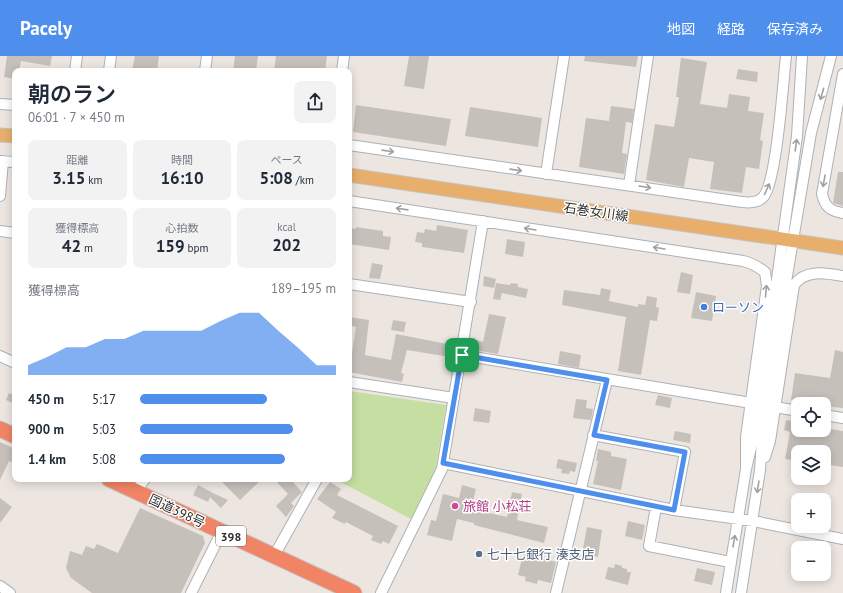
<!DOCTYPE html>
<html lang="ja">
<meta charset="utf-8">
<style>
:root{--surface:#fff;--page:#f2f2f3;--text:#1f2937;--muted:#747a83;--accent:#4e8eed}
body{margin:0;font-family:"PT Sans","Noto Sans JP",sans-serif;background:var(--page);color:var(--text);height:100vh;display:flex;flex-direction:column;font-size:15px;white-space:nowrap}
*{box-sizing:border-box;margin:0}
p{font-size:13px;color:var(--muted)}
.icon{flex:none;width:22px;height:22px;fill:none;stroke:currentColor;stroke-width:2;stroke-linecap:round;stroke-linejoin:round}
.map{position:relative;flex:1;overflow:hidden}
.side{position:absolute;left:12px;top:12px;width:340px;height:414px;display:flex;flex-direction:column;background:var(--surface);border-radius:8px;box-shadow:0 2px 10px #0003}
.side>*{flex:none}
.tools{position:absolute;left:791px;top:341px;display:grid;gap:8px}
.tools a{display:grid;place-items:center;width:40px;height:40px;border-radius:8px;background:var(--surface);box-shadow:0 2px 10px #0003;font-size:20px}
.pin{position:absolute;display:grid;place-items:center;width:34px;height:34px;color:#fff;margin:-17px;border-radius:8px;box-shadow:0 2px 6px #0006}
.round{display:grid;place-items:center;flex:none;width:42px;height:42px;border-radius:8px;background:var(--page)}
.head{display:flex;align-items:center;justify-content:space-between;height:68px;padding:0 16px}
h1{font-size:22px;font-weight:600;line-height:30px}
.stats{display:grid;grid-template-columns:repeat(3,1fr);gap:6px;height:68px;padding:4px 16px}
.stats div{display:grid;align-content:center;border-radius:8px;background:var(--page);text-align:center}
.stats b{font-size:17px;font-weight:600}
.stats small{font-size:11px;font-weight:400}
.stats p{font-size:11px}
.chart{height:112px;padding:8px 16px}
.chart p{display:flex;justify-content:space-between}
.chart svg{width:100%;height:72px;margin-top:4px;fill:var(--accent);opacity:.7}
ul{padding:0 16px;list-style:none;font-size:13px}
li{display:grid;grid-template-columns:64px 48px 1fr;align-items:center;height:30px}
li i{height:10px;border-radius:5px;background:var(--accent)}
header{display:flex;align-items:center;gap:24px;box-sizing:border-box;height:56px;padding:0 20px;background:var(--accent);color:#fff}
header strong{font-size:19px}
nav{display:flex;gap:22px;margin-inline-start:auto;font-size:14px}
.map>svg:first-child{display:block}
</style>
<header>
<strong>Pacely</strong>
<nav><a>地図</a><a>経路</a><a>保存済み</a></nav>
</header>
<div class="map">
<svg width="843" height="537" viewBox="0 0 843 537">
<rect width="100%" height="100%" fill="#ede5e0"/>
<path fill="#c4dfa1" d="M349,335l97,14 -12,73 -23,41 -76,-40h14z"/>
<path fill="#c6c0bb" d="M7,0h45l-2,10 -29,-5 -2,10h-4v8l-11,-2z
M135,0h24l-2,15h-25z
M235,0h23l-2,15h-23z
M276,0h51l-2,15h-51z
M409,0h20l-5,33 -20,-3z
M585,0h53l-2,11 -52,-6z
M681,2l26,4 -7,42 27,4 2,-14 21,3 -2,14 16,2 -4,27 3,1 -4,28 -13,-2 -4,26 -32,-4 4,-27 -25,-4 -5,29 -38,-7 9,-56 19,3 5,-30h-3z
M738,13l20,3 -1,10 -21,-3z
M356,49l95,14 -5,27 -93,-14z
M611,50l23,3 -2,14 -6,-1 -4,31 5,1 -3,20 -45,-7 7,-49 23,3z
M470,51l72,11 -4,29 -73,-11z
M838,116h5v34l-10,-3z
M437,169l31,5 -4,23 -42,-6v-4l-7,-1 2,-10 7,1 1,-4 11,2z
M356,171l27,4v5l8,1 -2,13 -40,-6v-16l7,1z
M507,183l18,3 -2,15 -18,-3z
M372,207l11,2 -3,14 -11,-1z
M681,216l12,3 -3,19 -13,-2z
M484,220l12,3 -2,9 -11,-2z
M496,227l14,2 1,-2 7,1v3l10,2 -2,9 -24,-5 -2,7 -7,-1z
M601,232l10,2 -2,11 29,6v-3l7,1 2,-9 10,2 -1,9 3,1 -2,13 -7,-1 -9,55 -23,-4 8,-54 -64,-12 2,-15 36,5z
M696,236l20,4 -4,25 -21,-3z
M489,258l17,3 -8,37 -24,-4 2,-10 7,2z
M349,261l20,3 -4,35 26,5 5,-26 56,11 -2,12 -43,-7 -6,23 3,1 -2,8 -53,-10 7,-45 -7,-2z
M393,264l13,2 -2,10 -13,-2z
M835,294l8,2v56l-19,-2v-2l-33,-4 4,-27 35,5z
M560,295l21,4 -2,13 -21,-4z
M9,337l6,2v9l-9,-4z
M658,339l14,3 -2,10 -15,-3z
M576,343l11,1 -1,8 7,1 -2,11 -18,-2z
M475,352l16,3 -2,12 -16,-2z
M793,361h5v13h26v-2l19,3v36l-19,-3v-12h-26v9l-13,-2 5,-27 -6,-2 2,-10 6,1z
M675,375l16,3 -1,9 -17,-3z
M0,386l15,7v6l-3,7 -3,-1 -9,19z
M598,393l13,3v4l16,3 -6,31 -28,-6 5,-23h-2z
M558,403l19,4 -2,9 -5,-1 -1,3 -8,-1 1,-4 -6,-1z
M219,423h43l-22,21z
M274,423h16l12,13 -11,11 3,3 -8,11 -10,-11 12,-12z
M330,426l11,7 -4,6 61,31 -9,18 -6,-3 -2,3 -10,-4 2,-4 -27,-14 -1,2 -13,-6 4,-6 -19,-13z
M198,429l15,8 15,7 -7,8 -11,-11 -2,5 -15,-7z
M462,429l14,4 -5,20 36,8 5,-25 10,2 -5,26 31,7 -4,16 -70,-18v-2l-17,-4 -5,22 -25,-6 4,-15 5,1 7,-27 16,4z
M0,442l12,9 -12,16z
M140,452l63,28 2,7 -24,50h-89l-21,-15 -5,-10 4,-17 12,4 4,-9 8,3 3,-5 21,9z
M628,465l17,4 -3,15 -17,-4z
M587,471l15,3 -4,27 -16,-3z
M523,498l33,8 -5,21 -13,-3 -1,4 -12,-3 1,-4 -8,-2z
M615,508l7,2v2l5,1v3h4l-3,13 -23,-6 3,-12 6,1z
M697,512l18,4 -3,13 -18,-4z"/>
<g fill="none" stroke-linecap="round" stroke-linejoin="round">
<g stroke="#adb1b8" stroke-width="12">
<path id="minor" d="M75,15l2,-15
M109,15l2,-15
M205,15l2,-15
M342,15l2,-15
M843,18l-21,120c3,13 8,17 21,19
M0,48l15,1
M349,89l393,57c8,1 17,1 22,-6 13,-18 19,-113 22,-140
M0,105l15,1
M546,118l18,-118
M629,129l19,-129
M0,140l3,-35
M349,145l394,60c9,2 14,5 22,11l2,14 -21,151v32
M0,175l15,2
M349,228l122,18
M462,299l289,48
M0,300l15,7
M349,326l105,16
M775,351l23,4
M824,359l19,3
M593,379l92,17 -11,58
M765,401l5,-16 24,-156c11,-16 32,-12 49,-9
M443,407l231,47 79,11 90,18
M136,435l9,-12
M656,451l-7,39 81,16
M274,500l43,-77
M0,530l10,7
M191,537l31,-62
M381,537l61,-124 41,-248
M556,537l51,-213
M726,537l20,-124 7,-30 24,-160 20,-143 5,-80
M741,537l19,-123 2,-30 25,-164 24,-143 20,-77"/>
</g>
<g stroke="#c4c4c4" stroke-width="15">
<path id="major" d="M0,79l15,1
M349,119l494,73"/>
</g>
<g stroke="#c4c4c4" stroke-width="17">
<path id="highway" d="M0,373l15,7
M109,423l245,114"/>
</g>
<use href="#minor" stroke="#fff" stroke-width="10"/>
<use href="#major" stroke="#e7af6b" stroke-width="13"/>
<use href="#highway" stroke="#f28466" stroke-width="15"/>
</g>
<defs><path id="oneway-shaft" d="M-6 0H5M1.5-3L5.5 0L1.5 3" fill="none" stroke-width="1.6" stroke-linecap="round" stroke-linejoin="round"/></defs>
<g stroke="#a0a0a0">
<use href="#oneway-shaft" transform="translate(822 38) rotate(106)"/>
<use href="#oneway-shaft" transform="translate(796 89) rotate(-82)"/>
<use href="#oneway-shaft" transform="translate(388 95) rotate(8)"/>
<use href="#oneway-shaft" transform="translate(516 114) rotate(8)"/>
<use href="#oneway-shaft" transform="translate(824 125) rotate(100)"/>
<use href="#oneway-shaft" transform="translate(645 131) rotate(9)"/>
<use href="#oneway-shaft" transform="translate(767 133) rotate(-66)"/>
<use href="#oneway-shaft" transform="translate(402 153) rotate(-172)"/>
<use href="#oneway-shaft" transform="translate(530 173) rotate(-171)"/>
<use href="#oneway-shaft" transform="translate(659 192) rotate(-171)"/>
<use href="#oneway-shaft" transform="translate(766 235) rotate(-85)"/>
<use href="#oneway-shaft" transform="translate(758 431) rotate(99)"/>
<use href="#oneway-shaft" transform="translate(734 485) rotate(-80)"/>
</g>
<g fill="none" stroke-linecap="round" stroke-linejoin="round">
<g stroke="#fff" stroke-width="8">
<path id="route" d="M462,299l145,25 -13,55 91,17 -11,58 -231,-47z"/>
</g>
<use href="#route" stroke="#4e8eed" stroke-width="5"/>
</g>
<circle fill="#3f7fe0" stroke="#fff" stroke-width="1.5" cx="704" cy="251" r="4"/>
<circle fill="#d1479c" stroke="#fff" stroke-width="1.5" cx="455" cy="450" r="4"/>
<circle fill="#5c6f8a" stroke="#fff" stroke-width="1.5" cx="479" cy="498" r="4"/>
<g text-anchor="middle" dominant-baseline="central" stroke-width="3" stroke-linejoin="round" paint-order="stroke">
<rect fill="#fff" stroke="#6c6c6c" stroke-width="1" x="216" y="470" width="30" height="20" rx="3"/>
<g font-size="12" font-weight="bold" fill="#2d2d2d">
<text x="231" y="480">398</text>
</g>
<g font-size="13" fill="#2d2d2d" stroke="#fff">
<text transform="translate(596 156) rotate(8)">石巻女川線</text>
<text transform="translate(177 455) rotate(25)">国道398号</text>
</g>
<g font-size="13" fill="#366cbe" stroke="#fff" text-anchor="start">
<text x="712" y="251">ローソン</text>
</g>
<g font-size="13" fill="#b23c85" stroke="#fff" text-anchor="start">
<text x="463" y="450">旅館 小松荘</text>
</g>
<g font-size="13" fill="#4e5e75" stroke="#fff" text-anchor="start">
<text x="487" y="498">七十七銀行 湊支店</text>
</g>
</g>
</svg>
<div class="tools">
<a><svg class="icon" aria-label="locate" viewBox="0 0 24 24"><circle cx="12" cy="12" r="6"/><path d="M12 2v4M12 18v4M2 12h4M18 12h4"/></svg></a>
<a><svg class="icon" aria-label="layers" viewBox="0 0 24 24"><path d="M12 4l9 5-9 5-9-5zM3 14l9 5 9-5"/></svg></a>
<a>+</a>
<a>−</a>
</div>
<div class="pin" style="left:462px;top:299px;background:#1e9e55"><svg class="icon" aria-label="arrive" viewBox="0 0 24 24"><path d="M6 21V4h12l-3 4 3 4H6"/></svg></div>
<section class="side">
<div class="head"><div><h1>朝のラン</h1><p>06:01 · 7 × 450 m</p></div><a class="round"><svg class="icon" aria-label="share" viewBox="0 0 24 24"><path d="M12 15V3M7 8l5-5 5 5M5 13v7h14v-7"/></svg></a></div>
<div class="stats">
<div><p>距離</p><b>3.15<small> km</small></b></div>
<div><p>時間</p><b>16:10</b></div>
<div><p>ペース</p><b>5:08<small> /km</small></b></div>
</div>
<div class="stats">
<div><p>獲得標高</p><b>42<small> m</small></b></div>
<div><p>心拍数</p><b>159<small> bpm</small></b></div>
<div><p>kcal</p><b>202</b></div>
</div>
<div class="chart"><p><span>獲得標高</span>189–195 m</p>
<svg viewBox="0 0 160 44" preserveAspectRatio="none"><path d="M0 44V38L10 33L20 27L30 27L40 22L50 22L60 17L70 17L80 17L90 17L100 11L110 6L120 6L130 17L140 27L150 38L160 38V44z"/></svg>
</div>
<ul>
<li><b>450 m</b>5:17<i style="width:65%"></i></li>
<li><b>900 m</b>5:03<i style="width:78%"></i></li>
<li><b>1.4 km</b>5:08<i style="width:74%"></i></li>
</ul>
</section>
</div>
